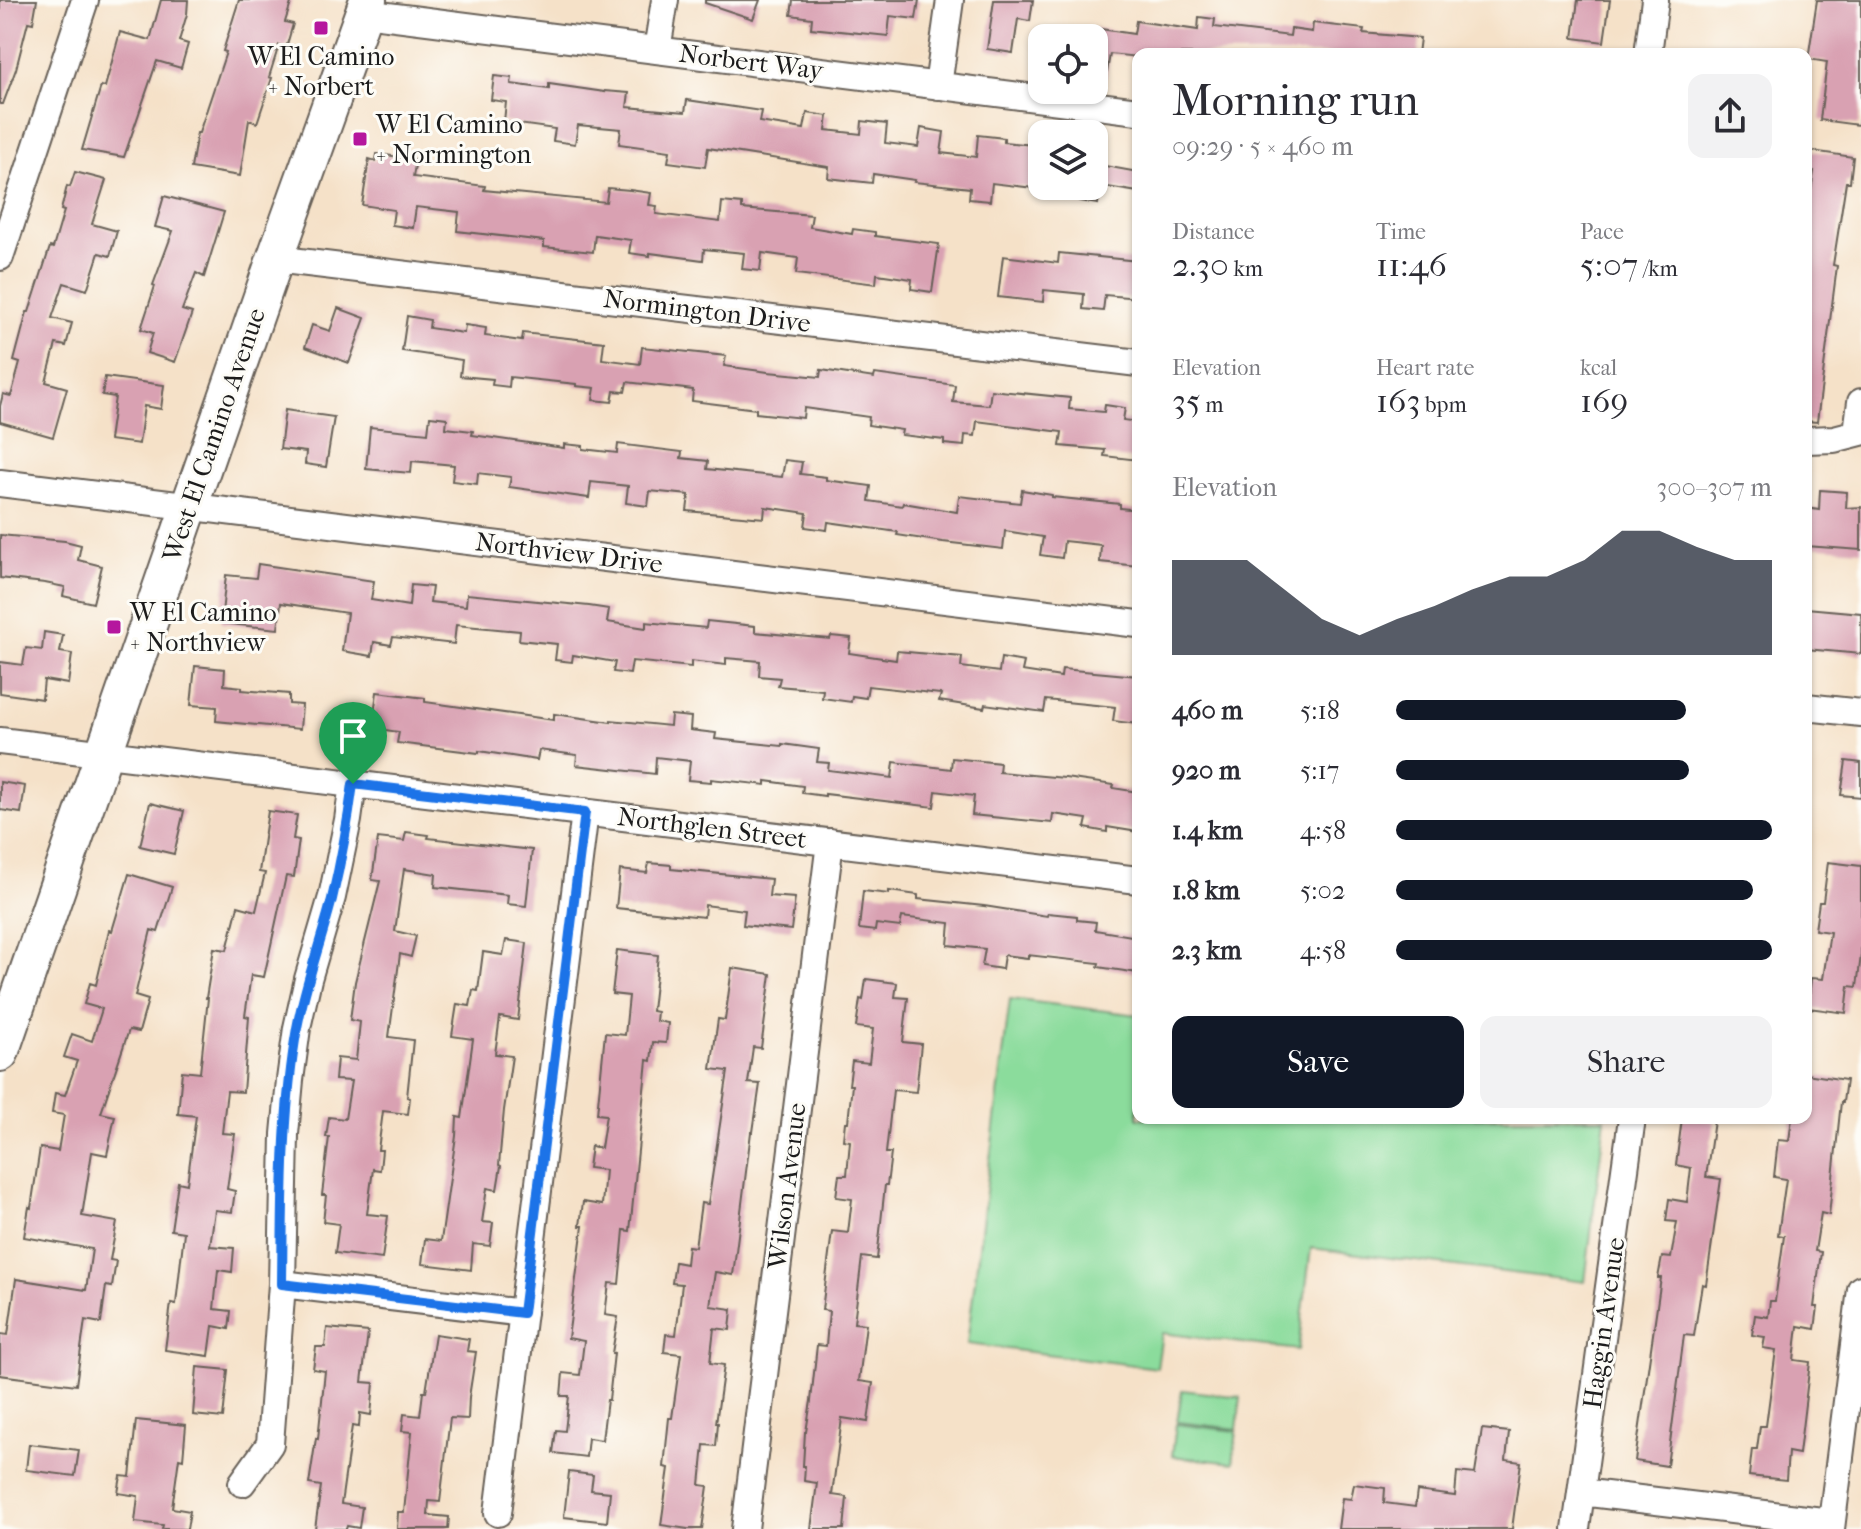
<!DOCTYPE html>
<meta charset="utf-8">
<style>
:root{--surface:#fff;--page:#f2f2f3;--text:#2b2b33;--muted:#7c7c81;--accent:#111827}
body{margin:0;font-family:"IM FELL French Canon",serif;background:var(--page);color:var(--text);height:100vh;display:flex;flex-direction:column;font-size:30px;white-space:nowrap}
*{box-sizing:border-box;margin:0}
p{font-size:26px;color:var(--muted)}
.icon{flex:none;width:44px;height:44px;fill:none;stroke:currentColor;stroke-width:2;stroke-linecap:round;stroke-linejoin:round}
.map{position:relative;flex:1;overflow:hidden}
.panel{position:absolute;left:1132px;top:48px;width:680px;height:1076px;display:flex;flex-direction:column;background:var(--surface);border-radius:16px;box-shadow:0 2px 6px #0004}
.panel>*{flex:none}
.fabs{position:absolute;left:1028px;top:24px;display:grid;gap:16px}
.fabs a{display:grid;place-items:center;width:80px;height:80px;border-radius:16px;background:var(--surface);box-shadow:0 2px 6px #0004;font-size:40px}
.pin{position:absolute;display:grid;place-items:center;width:68px;height:68px;color:#fff;margin:-82px -34px;border-radius:50% 50% 50% 0;rotate:-45deg;box-shadow:0 0 8px #0007}
.pin .icon{rotate:45deg}
.round{display:grid;place-items:center;flex:none;width:84px;height:84px;border-radius:16px;background:var(--page)}
.overview{display:flex;align-items:center;justify-content:space-between;height:136px;padding:0 40px}
h1{font-size:44px;font-weight:600;line-height:60px}
.metrics{display:grid;grid-template-columns:repeat(3,1fr);gap:12px;height:136px;padding:8px 40px}
.metrics div{display:grid;align-content:center}
.metrics b{font-size:34px;font-weight:600}
.metrics small{font-size:22px;font-weight:400}
.metrics p{font-size:22px}
.chart{height:224px;padding:16px 40px}
.chart p{display:flex;justify-content:space-between}
.chart svg{width:100%;height:144px;margin-top:8px;fill:var(--accent);opacity:.7}
.action{display:flex;gap:16px;margin-top:auto;padding:16px 40px}
.action a{flex:1;height:92px;border-radius:16px;background:var(--accent);color:#fff;font-size:32px;font-weight:600;line-height:92px;text-align:center}
.action a+a{background:var(--page);color:var(--text)}
ul{padding:0 40px;list-style:none;font-size:26px}
li{display:grid;grid-template-columns:128px 96px 1fr;align-items:center;height:60px}
li i{height:20px;border-radius:10px;background:var(--accent)}
.map>svg:first-child{display:block}
</style>
<div class="map">
<svg width="1861" height="1529" viewBox="0 0 1861 1529">
<rect width="100%" height="100%" fill="#fdfcf7"/>
<filter id="ink" filterUnits="userSpaceOnUse"><feTurbulence type="fractalNoise" baseFrequency=".0125" numOctaves="2"/><feDisplacementMap in="SourceGraphic" scale="16" xChannelSelector="R" yChannelSelector="G"/><feConvolveMatrix kernelMatrix="1 2 1 2 8 2 1 2 1" color-interpolation-filters="sRGB"/></filter>
<filter id="wash" filterUnits="userSpaceOnUse"><feTurbulence type="fractalNoise" baseFrequency=".006" numOctaves="4" result="noise"/><feDisplacementMap in="SourceGraphic" scale="32" xChannelSelector="R" yChannelSelector="G"/><feGaussianBlur stdDeviation="1.8" result="paint"/><feColorMatrix in="noise" values="0 0 0 0 0 0 0 0 0 0 0 0 0 0 0 0 0 1.4 0 .05"/><feComposite in="paint" operator="in"/></filter>
<g filter="url(#wash)">
<rect width="100%" height="100%" fill="#f5e1c8"/>
<path fill="#8bdc9c" stroke="#547c5c" stroke-width="2" d="M1010,999l128,16v103h467l-20,164 -274,-34 -13,102 -136,-17 -5,35 -190,-24z
M1182,1390l59,7 -4,32 -60,-7z
M1176,1424l61,7 -4,32 -61,-7z"/>
<g id="blocks">
<path fill="#d9a1b2" d="M0,0h37l-4,23 -5,-1 -12,47 -13,35h-3z
M161,0h27l-1,14 -8,27 9,3 -7,24 -24,-7 -33,96 -42,-7 19,-64 4,1 15,-55 30,8z
M239,0h53l-7,22 8,2 -7,24 -7,-3 -10,32 3,1 -15,45 -8,-3 -9,56 -49,-8 6,-35h2l27,-81 -3,-1z
M705,0h55l-7,19 -48,-16z
M793,0h126l-3,19 -26,-3 -2,20 -77,-8 1,-10 -21,-3z
M994,0h39l-3,21 -12,-2 -5,34 -26,-4z
M1578,0h32l-6,42 -31,-4z
M1817,0h44v105l-3,20 -38,-5 7,-58 -19,-3z
M1199,17l16,2 -1,8 76,9 1,-7 21,3 1,-9 51,6 -1,4 57,5 -2,16h-280v3l-28,-3 -6,36 -10,-1v-61l40,6 2,-13 62,9z
M494,76l18,2 -1,6 38,5v-5l56,8v-1l24,2 -2,14 58,5 2,-12 74,11 -2,11 45,7 3,-16 21,3 -2,14 35,4 1,-13 25,3 -2,19 33,4 3,-19 23,4 -3,21 35,4 2,-22 26,3v4l38,4v43l-50,-6 -2,18 -21,-2 1,-11 -56,-6 1,-2 -42,-6 -1,9 -44,-5 1,-11 -121,-19 -3,19 -37,-5 2,-11 -51,-7 2,-15 -43,-4 -3,19 -22,-3 2,-12 -51,-7 2,-20 -15,-2z
M1806,150l47,7 -3,25h-4l-13,83 4,1 -20,156 -11,-1v-199l8,-51 -8,-1z
M377,154l39,5 -3,18 72,9 -1,4 122,12 2,-14 22,2 21,3 -2,12 8,1 -1,8 64,8 2,-20 20,2v5l70,6 -2,12 42,7 1,-5 22,3v4l64,8 -7,48 -21,-3 1,-10 -35,-5 -1,10 -80,-10 2,-16 -36,-5 -2,18 -18,-2 2,-16 -40,-4 -1,11 -53,-7v3l-21,-3 2,-13 -36,-5 -2,17 -49,-5v-6l-87,-10 2,-19 -43,-5 -3,21 -21,-3 2,-15 -32,-5 7,-46 7,2z
M1094,164l44,8v20l-37,-6 -3,18 -19,-3 2,-15h18l-5,-1z
M75,172l31,8 -14,44 25,7 -7,25 -11,-3 -12,37 -23,-7 -12,35 20,5 -6,23 -10,-2 -10,38 21,6 -14,49 -53,-15v-16l3,-12 8,2 9,-33 -6,-2 13,-49h2l21,-65 3,1 11,-37 -3,-1 6,-24 3,1z
M164,196l60,16 -20,65 -8,-4 -14,37 10,3 -17,49 -28,-9 6,-20 -12,-4 14,-43 -2,-1 20,-54 -18,-4z
M1059,253l79,8v37l-33,-3 -2,16 -20,-2 1,-15 -40,-4 -1,12 -45,-5 5,-41 55,7z
M338,308l27,10 -16,45 -44,-16 7,-22 18,6z
M407,316l23,4 -1,8 35,5 1,-8 21,3 -1,8 37,5 1,-8 81,9 -2,17 38,5 2,-17 84,9 -2,10 44,6 52,5 1,-7 53,8 1,-4 80,11 -2,17 36,3 2,-15 79,8 -1,11 35,3 1,-7 20,3 -2,12 15,2v38l-34,-4 1,-6 -45,-4 2,-14 -85,-11 -2,15 -10,-1 -1,11 -20,-2v-4l-43,-5 1,-5 -34,-5 1,-8 -65,-9 -1,10 -47,-5v-4l-64,-8 1,-11 -66,-8 -2,10 -11,-1 -2,11 -19,-2 2,-12 -19,-2v-2l-66,-7 -1,10 -17,-2 1,-6 -33,-3 2,-16 -60,-9z
M105,377l59,8 -3,24 -17,-3 -5,38 -30,-4 6,-43 -13,-2z
M285,410l49,7 -8,50 -21,-3 1,-12 -26,-3z
M430,416l17,2 -1,10 27,3 -1,4 92,13v-4l19,2v3l34,4 1,-9 64,8 -1,6 27,3 -1,8 75,8 3,-17 17,2 -2,12 26,3v3l45,6 -2,15 33,5 1,-3 54,9 2,-16 61,7 2,-13 30,5v2l68,7v4l18,2v56l-38,-4 1,-17 -37,-4 -2,17 -22,-3 3,-18 -38,-6 -2,18 -60,-7 -46,-7 1,-3 -70,-10 -1,8 -22,-3 2,-14 -42,-6 -1,11 -77,-7 2,-16 -39,-4 -2,15 -22,-3 2,-17 -37,-4 -2,16 -80,-11 2,-10 -33,-4 -1,11 -25,-3 2,-16 -42,-4 -1,12 -45,-4 4,-42 58,6z
M1820,490l27,2 -1,16 15,-1v43l-55,-4v-38l13,2z
M0,535l65,6 16,4 -3,15 24,6 -9,37 -30,-7 2,-9 -20,-4 -45,-5z
M258,564l116,17 -3,19 38,6 2,-21 21,2 -2,15 36,4 1,-12 122,12 20,3 -2,13 39,6v-6l60,6 1,-7 48,5v6l75,7 1,-3 20,2 -2,15 47,7 1,-9 65,6 -1,10 38,5 2,-14 23,4 -2,9 39,6 1,-8 76,7v48l-25,-3 2,-14 -69,-7 -2,12 -59,-8 -1,4 -45,-7 2,-7 -73,-8 -2,12 -14,-2 -1,6 -29,-4 1,-8 -45,-4 2,-8 -21,-2 1,-15 -34,-3v7l-35,-4v6l-59,-6 -2,13 -17,-2 2,-10 -42,-7 -1,7 -17,-2 2,-16 -38,-4 1,-9 -64,-6 -2,19 -61,-7 -2,8 -17,-3 -2,14 -30,-5 5,-38 -66,-10 -3,26 -57,-6 5,-48 30,3z
M1806,608l55,5v41l-55,-5z
M44,632l19,3 -3,17 12,2 -4,30 -24,-4 -2,19 -42,-6v-31l23,3 3,-17 16,2z
M195,666l30,3 -1,16 18,2v3l47,4v10l13,1 -2,24 -84,-8 1,-14 -26,-2z
M377,692l48,6v4l129,18v-6l57,8v-2l59,6 1,-11 20,2 -1,13 26,3 -1,6 67,7v-2l37,5 -2,13 12,1 -1,7 64,8 2,-16 57,7 1,-11 48,5 -1,9 66,6 49,7 -1,3 25,4v40l-31,-5v5l-22,-4 2,-9 -34,-5 -1,9 -80,-8 2,-19 -38,-5 -2,16 -109,-13v2l-23,-3 1,-7 -37,-5v4l-55,-6v3l-23,-2 2,-19 -34,-4 -1,17 -79,-9 1,-10 -38,-5 -2,10 -58,-9v2l-82,-10 2,-11 -27,-4z
M1846,761l15,2v34l-20,-2z
M0,782l25,4 -4,27 -21,-3z
M150,803l34,8 -10,43 -34,-8z
M268,811l29,4 -4,24 6,1 -5,37 -8,-1 -22,101 -13,-2 -6,41 4,1 -6,75 -16,-1 -5,42 13,1 -8,55 8,2 -3,21 -17,-2 -5,36 24,2 -2,24 -14,-2 -4,39 17,2 -2,18 -16,-3 -4,30 -44,-6 6,-47 5,1 8,-72 -13,-2 7,-48 9,2 9,-68 -18,-2 4,-43 18,2 8,-75h-2l8,-50 13,2 11,-44 18,5 9,-38 -6,-1z
M406,832l23,3 -1,3 104,12 -6,56 -19,-2 1,-9 -73,-8 1,-13 -32,-5 -9,62 21,5 -5,21 -11,-3 -11,83 24,3 -6,57 3,1 -2,16 -25,-3 -5,39h4l-2,20 -7,-1 -6,45 21,2 -6,43 -47,-6 4,-29 -16,-2 3,-27h-4l7,-58h-3l3,-20 16,2 6,-38 -16,-1 2,-22 19,2 4,-38 -10,-2 5,-38 25,-101 -8,-1 6,-42 26,3z
M1828,862l33,4v89l-4,32 -8,-1 -3,27 -38,-5 3,-30 12,1 7,-47 -15,-2 4,-28h4z
M649,863l22,2v4l100,10 -2,17 26,2 -4,32 -48,-5 2,-15 -40,-5 -1,12 -88,-9 4,-38 27,3z
M129,874l43,13 -14,45 -7,-2 -16,66 13,4 -9,32 -10,-2 -28,83 14,3 -8,39 -15,-3 -10,64 35,6 -7,38 6,1 -4,26 -6,-1 -5,37 -16,-3 -9,65 -76,-10v-41l8,1 8,-56 70,11 6,-41 -68,-12 5,-30 2,1 9,-60 18,3 6,-36 -12,-2 3,-20 10,2 12,-34 -13,-4 8,-23 20,7 10,-32 -18,-5 6,-21 6,2 13,-55 3,1z
M863,891l26,3v-3l29,4v4l66,7 63,10 1,-3 29,3v4l19,2 -1,8 43,7v36l-40,-6 1,-4 -71,-8v3l-24,-3 -2,14 -20,-3 3,-17 -37,-4 2,-22 -48,-6 -2,10 -24,-3 -1,7 -16,-2z
M506,940l21,3 -9,77 -18,-3 -5,37 17,2 -8,54 -5,55 2,1 -4,24 -10,-2 -5,34 11,1 -3,23 -17,-2 -2,26 -49,-6 3,-25 16,2 15,-105 1,-19 5,1 11,-79 -21,-3 5,-32 13,2 3,-16 5,1 5,-39 20,3z
M617,950l41,5 -6,56 5,1 -1,9 12,2 -2,20 -13,-1 -2,19 -4,-1 -17,171 -6,-1 -5,54 -10,-1 -4,32 13,2 -6,36h2l-5,47h-2l-5,40 -14,-2 -2,19 -33,-4 3,-23 9,1 4,-35h-8l2,-23 17,2 4,-34 -16,-3 15,-112h-3l3,-24 19,3 3,-35 -17,-2 3,-22 10,2 5,-33 -9,-1 8,-81 20,2 4,-39 -17,-2z
M732,968l39,6 -10,74 -8,-1 -5,36 12,1 -7,48h-2l-18,143 -18,-3 -5,34 22,3 -2,21 -16,-2 -4,35 14,2 -8,58h2l-2,23 -12,-1 -4,40 8,1 -6,43h-14l-27,-4 8,-57 -5,-1 5,-49h3l9,-64 -17,-2 2,-18 10,1 6,-51 -10,-1 3,-21 11,2 2,-18 7,1 6,-44 7,1 20,-133 -17,-2 7,-50 7,1z
M866,979l31,4 -2,14 13,1 -5,44 18,2 -5,48 -23,-2 -7,63h5l-4,32h-2l-8,74 -15,-2 -8,66 12,1 -7,57 14,2 -5,39 -26,-4 -10,77 15,2 -3,32h-33l6,-46 -13,-2 1,-15h-2l2,-34h1l5,-31 6,-56 9,1 3,-35 -7,-1 10,-79 16,2 4,-34 -16,-2 3,-22h8l3,-34 -7,-1 2,-18h3l4,-37h-3l3,-24 17,2 4,-34 -17,-2 4,-28 3,1z
M1806,1074l40,6 -3,22h-2l-12,113 -8,-2 -6,38 6,1 -7,55h4l-3,22 -17,-3 -4,34 16,2 -11,92 -11,-2 -2,28 -37,-4 3,-27h5l3,-23h6l10,-76 -13,-2 2,-11 -13,-2 3,-20 13,2 2,-16h5l9,-65 -6,-1 8,-56 -12,-2 4,-37 11,1 3,-23h14z
M1682,1118l32,3 -8,56 15,2 -15,106 -4,-1 -8,52 -10,-1 -17,131 -32,-5 26,-183h-3l4,-21 9,1 6,-36 -11,-1 3,-22 18,3 4,-34 -15,-3z
M327,1328l41,4 -6,50 12,1 -3,32 -11,-2 -1,14 -7,-1 -11,78 21,3 -3,21 -12,-2 -1,3h-31l6,-43 -12,-2 7,-46 2,1 7,-68 -12,-2 3,-22h9z
M435,1334l34,5 -2,12 9,1 -7,45 -1,22 -18,-1 -10,84 -11,-1 -1,14 21,2 -1,12h-51l1,-17h6l8,-80 -10,-1 2,-17 16,2 3,-24h3z
M197,1367l31,3 -5,48 -30,-3z
M136,1420l50,5 -3,34 -4,-1 -7,50 18,3 -3,18h-25l1,-4 -28,-3 3,-26 -20,-3 3,-17 9,1z
M1482,1429l27,3 -3,28 15,2 -9,67h-174l4,-31 9,1 3,-15 31,4 -1,15 31,4 2,-16 38,5 2,-24 18,2z
M29,1444l50,6 -4,26 -49,-6z
M569,1472l24,3 -2,15 19,2 -3,30 -43,-5z"/>
</g>
</g>
<g filter="url(#ink)">
<use href="#blocks" fill-opacity="0" stroke="#686158" stroke-width="2"/>
<g fill="none" stroke-linecap="round" stroke-linejoin="round">
<g stroke="#686158" stroke-width="30">
<path id="street" d="M364,13l774,98
M657,50l8,-50
M1648,54l7,-54
M938,86l12,-86
M0,257l85,-257
M275,259l863,104
M1857,432l4,-30
M1806,440l28,-1 27,-7
M0,483l1138,141
M1806,707l55,6
M0,741l1138,139
M282,1284l241,29
M242,1483l28,-39 12,-160 3,-150 5,-54 7,-52 11,-49 24,-82 16,-77 5,-36
M1581,1492l250,30
M498,1513l87,-701
M745,1529l85,-687
M1576,1529l56,-411
M1831,1529l30,-240"/>
</g>
<g stroke="#686158" stroke-width="40">
<path id="secondary" d="M0,1053l275,-794 93,-259"/>
</g>
<use href="#street" stroke="#fff" stroke-width="26"/>
<use href="#secondary" stroke="#fff" stroke-width="36"/>
</g>
</g>
<g fill="none" stroke-linecap="round" stroke-linejoin="round" filter="url(#ink)">
<g stroke="#fff" stroke-width="16">
<path id="route" d="M353,784l232,28 -62,501 -241,-29c1,-85 0,-171 15,-256 8,-44 24,-86 35,-129 9,-38 16,-77 21,-115z"/>
</g>
<use href="#route" stroke="#1a73e8" stroke-width="10"/>
</g>
<g fill="#b5179e" stroke="#fdfcf7" stroke-width="3">
<rect x="313" y="20" width="16" height="16" rx="4"/>
<rect x="352" y="131" width="16" height="16" rx="4"/>
<rect x="106" y="619" width="16" height="16" rx="4"/>
</g>
<g text-anchor="middle" dominant-baseline="central" stroke-width="6" stroke-linejoin="round" paint-order="stroke">
<g font-size="26" fill="#1c1c1c" stroke="#fdfcf7" text-anchor="start">
<text x="321" y="56" text-anchor="middle">W El Camino<tspan x="321" dy="30">+ Norbert</tspan></text>
<text x="376" y="124">W El Camino<tspan x="376" dy="30">+ Normington</tspan></text>
<text x="130" y="612">W El Camino<tspan x="130" dy="30">+ Northview</tspan></text>
</g>
<g font-size="26" fill="#1c1c1c" stroke="#fdfcf7">
<text transform="translate(751 62) rotate(7)">Norbert Way</text>
<text transform="translate(707 311) rotate(7)">Normington Drive</text>
<text transform="translate(214 435) rotate(-71)">West El Camino Avenue</text>
<text transform="translate(569 553) rotate(7)">Northview Drive</text>
<text transform="translate(712 828) rotate(7)">Northglen Street</text>
<text transform="translate(787 1186) rotate(-83)">Wilson Avenue</text>
<text transform="translate(1604 1323) rotate(-82)">Haggin Avenue</text>
</g>
</g>
</svg>
<div class="fabs">
<a><svg class="icon" aria-label="locate" viewBox="0 0 24 24"><circle cx="12" cy="12" r="6"/><path d="M12 2v4M12 18v4M2 12h4M18 12h4"/></svg></a>
<a><svg class="icon" aria-label="layers" viewBox="0 0 24 24"><path d="M12 4l9 5-9 5-9-5zM3 14l9 5 9-5"/></svg></a>
</div>
<div class="pin" style="left:353px;top:784px;background:#1e9e55"><svg class="icon" aria-label="arrive" viewBox="0 0 24 24"><path d="M6 21V4h12l-3 4 3 4H6"/></svg></div>
<section class="panel">
<div class="overview"><div><h1>Morning run</h1><p>09:29 · 5 × 460 m</p></div><a class="round"><svg class="icon" aria-label="share" viewBox="0 0 24 24"><path d="M12 15V3M7 8l5-5 5 5M5 13v7h14v-7"/></svg></a></div>
<div class="metrics">
<div><p>Distance</p><b>2.30<small> km</small></b></div>
<div><p>Time</p><b>11:46</b></div>
<div><p>Pace</p><b>5:07<small> /km</small></b></div>
</div>
<div class="metrics">
<div><p>Elevation</p><b>35<small> m</small></b></div>
<div><p>Heart rate</p><b>163<small> bpm</small></b></div>
<div><p>kcal</p><b>169</b></div>
</div>
<div class="chart"><p><span>Elevation</span>300–307 m</p>
<svg viewBox="0 0 160 44" preserveAspectRatio="none"><path d="M0 44V15L10 15L20 15L30 24L40 33L50 38L60 33L70 29L80 24L90 20L100 20L110 15L120 6L130 6L140 11L150 15L160 15V44z"/></svg>
</div>
<ul>
<li><b>460 m</b>5:18<i style="width:77%"></i></li>
<li><b>920 m</b>5:17<i style="width:78%"></i></li>
<li><b>1.4 km</b>4:58<i style="width:100%"></i></li>
<li><b>1.8 km</b>5:02<i style="width:95%"></i></li>
<li><b>2.3 km</b>4:58<i style="width:100%"></i></li>
</ul>
<div class="action"><a>Save</a><a>Share</a></div>
</section>
</div>
